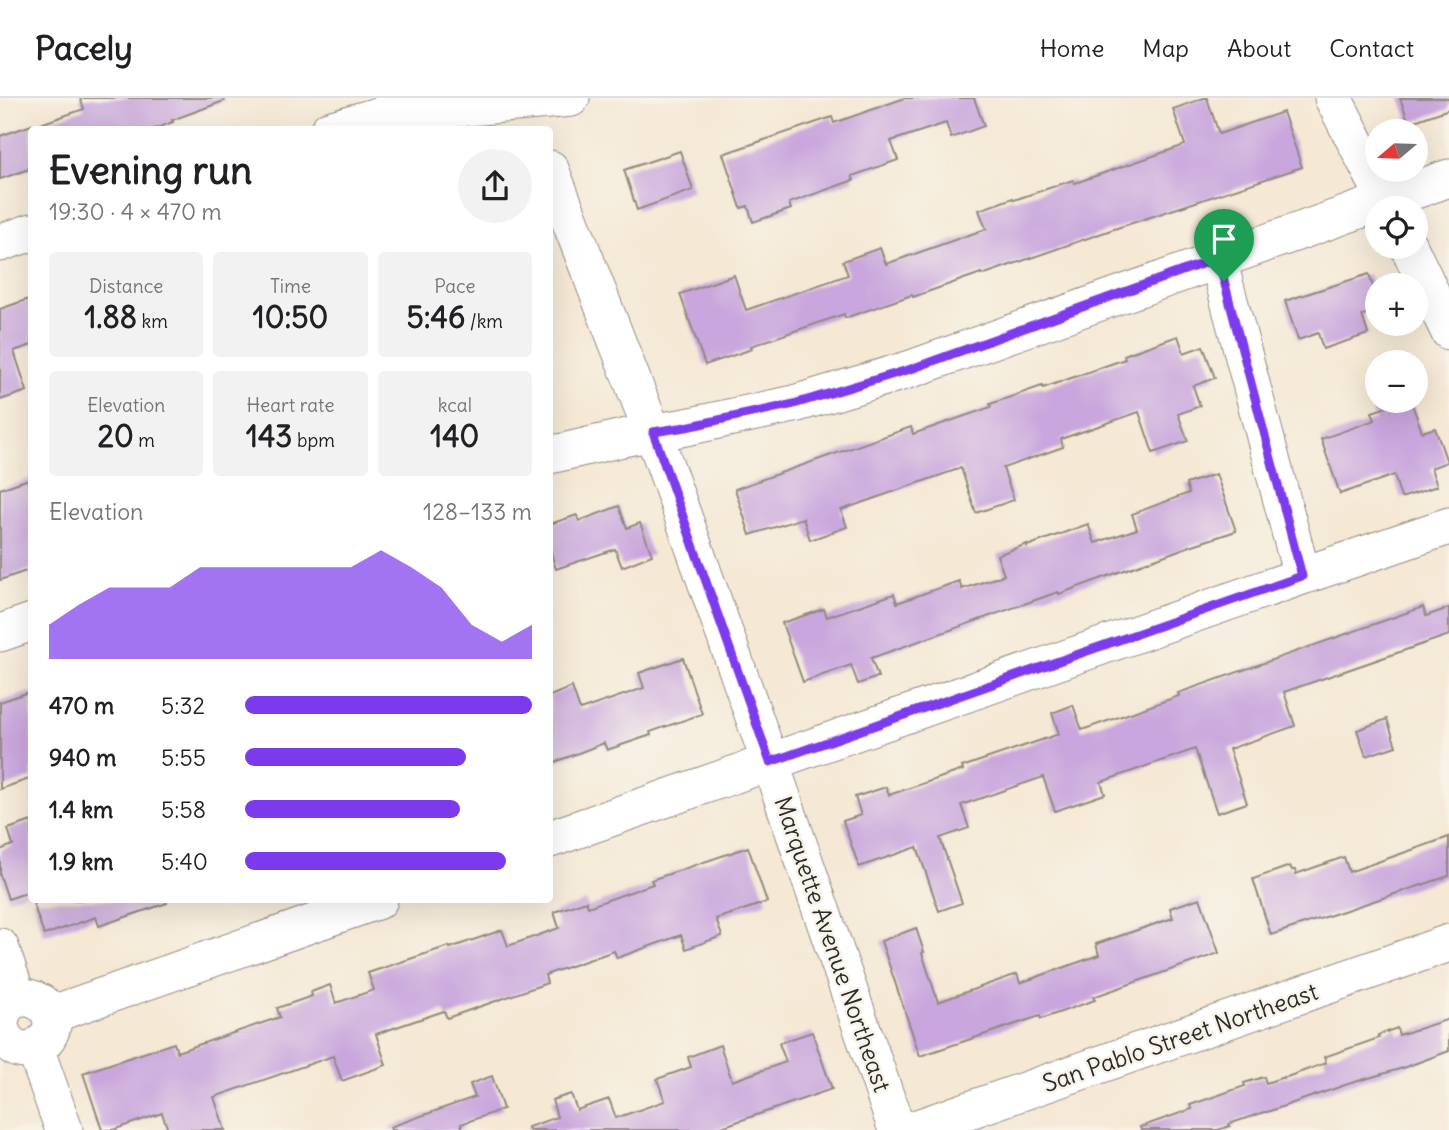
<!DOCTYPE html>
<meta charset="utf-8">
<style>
:root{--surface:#fff;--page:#f2f2f2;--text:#202124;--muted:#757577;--line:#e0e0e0;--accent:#7c3aed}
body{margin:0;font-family:Delius,sans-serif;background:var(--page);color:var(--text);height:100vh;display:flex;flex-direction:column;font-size:26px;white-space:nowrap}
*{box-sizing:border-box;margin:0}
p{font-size:23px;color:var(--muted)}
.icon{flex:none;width:38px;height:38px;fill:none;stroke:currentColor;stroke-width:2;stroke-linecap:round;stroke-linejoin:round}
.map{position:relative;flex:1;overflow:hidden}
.drawer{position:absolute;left:28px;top:28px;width:525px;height:777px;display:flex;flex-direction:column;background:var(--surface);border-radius:7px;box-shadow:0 7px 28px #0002}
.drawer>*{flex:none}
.needle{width:46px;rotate:251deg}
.fabs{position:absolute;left:1365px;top:21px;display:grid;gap:14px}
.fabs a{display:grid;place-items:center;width:63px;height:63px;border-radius:50%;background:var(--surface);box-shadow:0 7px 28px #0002;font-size:35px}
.pin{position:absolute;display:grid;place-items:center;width:60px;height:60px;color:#fff;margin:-72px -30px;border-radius:50% 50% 50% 0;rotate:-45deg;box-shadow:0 0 7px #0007}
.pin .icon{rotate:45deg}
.round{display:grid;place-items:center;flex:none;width:74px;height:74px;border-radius:37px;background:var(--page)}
.headline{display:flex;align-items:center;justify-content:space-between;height:119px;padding:0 21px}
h1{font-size:38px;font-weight:700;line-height:52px}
.figures{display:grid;grid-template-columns:repeat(3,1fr);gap:10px;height:119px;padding:7px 21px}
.figures div{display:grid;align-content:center;border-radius:7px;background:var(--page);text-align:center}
.figures b{font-size:30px;font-weight:700}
.figures small{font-size:19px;font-weight:400}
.figures p{font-size:19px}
.chart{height:196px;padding:14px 21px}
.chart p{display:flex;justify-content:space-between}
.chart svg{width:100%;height:126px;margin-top:7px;fill:var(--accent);opacity:.7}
ul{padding:0 21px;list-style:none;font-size:23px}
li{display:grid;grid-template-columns:112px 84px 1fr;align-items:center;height:52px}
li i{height:18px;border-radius:9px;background:var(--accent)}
header{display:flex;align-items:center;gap:42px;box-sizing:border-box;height:98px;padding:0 35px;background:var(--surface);border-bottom:2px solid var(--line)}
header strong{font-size:33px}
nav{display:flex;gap:38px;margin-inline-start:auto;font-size:24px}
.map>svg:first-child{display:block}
</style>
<header>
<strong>Pacely</strong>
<nav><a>Home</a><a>Map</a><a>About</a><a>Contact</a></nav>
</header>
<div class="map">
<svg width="1449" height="1032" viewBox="0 0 1449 1032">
<rect width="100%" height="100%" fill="#f7f3e8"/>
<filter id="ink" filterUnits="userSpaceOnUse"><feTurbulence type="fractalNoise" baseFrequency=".0143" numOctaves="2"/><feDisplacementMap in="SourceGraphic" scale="14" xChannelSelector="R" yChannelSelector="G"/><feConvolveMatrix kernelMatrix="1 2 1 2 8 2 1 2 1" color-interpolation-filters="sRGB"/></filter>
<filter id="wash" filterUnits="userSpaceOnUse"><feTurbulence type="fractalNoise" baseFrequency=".00686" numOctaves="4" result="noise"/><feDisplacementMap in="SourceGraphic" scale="28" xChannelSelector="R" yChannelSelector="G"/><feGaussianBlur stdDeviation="1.57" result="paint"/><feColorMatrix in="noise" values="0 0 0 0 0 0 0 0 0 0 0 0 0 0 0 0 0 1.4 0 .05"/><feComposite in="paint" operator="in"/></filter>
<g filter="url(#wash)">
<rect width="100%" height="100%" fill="#f5e8d4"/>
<g id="blocks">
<path fill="#c9a6dd" d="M80,0h144v3l-52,19 1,2 -21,8h-116l-1,-4 49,-17z
M905,0h69l10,28 -33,12 -5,-15 -55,18 7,19 -46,16 2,4 -65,23 2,6 -38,13 -5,-16 -7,2 -18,-54 109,-37 2,6z
M1204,0h3l12,36 64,-22 19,55 -191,63 -129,45 -1,-2 -68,24 -1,-2 -67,23 -1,-4 -93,32 1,3 -47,16 -25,-71 54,-19 12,35 102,-35 -5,-14 37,-13 6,16 100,-35 -7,-19 34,-12 1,2 59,-20 2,3 110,-38 -12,-36z
M1400,0h49v11l-40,14z
M32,27v43l-32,11v-43z
M680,53l13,39 -56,20 -13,-40z
M1369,176l8,25v12l-15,4 6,19 -45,15 -5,-16 -20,7 -13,-39z
M32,200v47l-18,6 13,40 -27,9v-91z
M1178,238l6,17 19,-7 12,32 -22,8 7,20 -22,8 10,27 -35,12 -14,-41 -78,27 2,8 -60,21 11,32 -38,13 -15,-45 -120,42 6,17 -37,13 -7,-22 -53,17 -15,-46 176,-62 2,7 78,-27 -1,-3 52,-18 1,2 82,-29 -1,-4z
M1405,303h6l11,31 13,-4 12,34 -16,6 6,18 -36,12 -7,-23 -54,19 -19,-55 54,-19 -3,-8z
M1216,376l20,57 -43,14 -134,49 -1,-2 -187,66 7,19 -20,7 -7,-19 -48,17 -21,-59 42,-14 3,8 67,-23 3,9 62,-22 3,8 42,-14 -7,-20 30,-11v2l61,-22 7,19 42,-14 -5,-15 57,-21 -3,-9z
M32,380v91l-32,11v-91z
M619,408l8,22 13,-5 12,32 -30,12 -7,-18 -59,20 -6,-19v-26l27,-9 2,6z
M1423,509l3,9 23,-8v27l-165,57 11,34 -66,23 18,54 -30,10 -22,-64 -94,33 4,12 -50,17 -12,-34 -82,28 8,23 -29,10 22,65 -23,8 -22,-64 -58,20 -16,-46 18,-6 -6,-18 31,-10 3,8 74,-25 -1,-3 97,-33 -7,-21 21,-8 9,25 97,-34 -1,-3z
M683,560l19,56 -52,18 1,3 -44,15 -3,-7 -54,21v-68l22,-9 8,23 64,-22 -5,-15z
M32,593v87l-32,11v-87z
M1387,621l9,27 -30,10 -9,-26z
M32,723v70l-24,8 -8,-24v-25l13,-5 -5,-16z
M1449,739v39l-178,59 -18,-56 37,-13 2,4h3l1,4 48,-17 5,15z
M748,749l19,55 -51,17 6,17 -36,13 -5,-14 -64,23 -3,-7 -69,24 2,8 -54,19 -46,16 -3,-7 -68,23 10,31 -44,16 -9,-25 -119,41 11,33h-57l-6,-17 -49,17h-11l-19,-57 91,-30 3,9 103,-35 -3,-9 35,-12 -1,-4 19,-7 6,18 38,-13 -6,-17 81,-27 1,2 52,-18 6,16 51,-18 -5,-16 32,-11 2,6 65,-23 -2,-4z
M1200,800l19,55 -126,44 2,3 -54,19 -1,-3 -120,40 -39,-115 35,-13 8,24 -2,1 16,49 79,-28 3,9 79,-28 -3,-11 77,-26 -3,-10z
M32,802h134l1,3 -68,23 -3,-9 -52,18z
M1449,921v32l-46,17 -55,16 -81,28h-3l-35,12 1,2 -12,4h-77l-1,-3 52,-18 -2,-4 55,-19 -1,-3 20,-6 2,6 18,-6v1l42,-15 -2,-6 55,-19 -1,-3 19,-7 2,7z
M812,934l20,57 -119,41h-184l-1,-3 29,-10 -5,-17 19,-6 6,16 32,-11 7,19 49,-17 -8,-22 34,-12 -3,-10 32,-12 12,36 54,-19 -7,-19z
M492,978l11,33 -42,15 2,6h-72l-1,-3 85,-30 -5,-13z"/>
</g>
</g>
<g filter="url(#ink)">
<use href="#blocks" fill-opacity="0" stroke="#908a80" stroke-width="2"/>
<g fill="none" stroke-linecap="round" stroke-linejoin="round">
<g stroke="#908a80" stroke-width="39">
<path id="minor" d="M1333,0l57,110
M329,32l52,-15 190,-17
M550,71l112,288 108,305 127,368
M0,145l32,-11
M1409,149l40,84
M1218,161l84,317
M550,357l77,-18 59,-10 108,-23 117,-35 538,-191
M0,535l32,-11
M550,741l752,-263 147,-50
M0,849l18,52
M50,917l329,-115
M0,924c8,-46 68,-18 48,14 -4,7 -9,11 -17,13 -16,4 -28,-8 -31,-23
M35,950l29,82
M912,1032l537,-187"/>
</g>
<use href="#minor" stroke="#fff" stroke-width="37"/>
</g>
</g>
<g fill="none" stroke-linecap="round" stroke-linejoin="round" filter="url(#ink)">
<g stroke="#fff" stroke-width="14">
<path id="route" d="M1218,160l84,318 -532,186 -117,-330 33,-5 108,-23 117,-35z"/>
</g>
<use href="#route" stroke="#7c3aed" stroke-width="9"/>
</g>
<g text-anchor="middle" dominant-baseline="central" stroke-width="5" stroke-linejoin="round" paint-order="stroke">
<g font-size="24" fill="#2b2b2b" stroke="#f7f3e8">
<text transform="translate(833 846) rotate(71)">Marquette Avenue Northeast</text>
<text transform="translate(1180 939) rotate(-19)">San Pablo Street Northeast</text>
</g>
</g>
</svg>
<div class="fabs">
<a><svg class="needle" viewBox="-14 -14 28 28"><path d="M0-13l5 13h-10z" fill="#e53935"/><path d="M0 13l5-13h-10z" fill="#757577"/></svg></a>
<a><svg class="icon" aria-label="locate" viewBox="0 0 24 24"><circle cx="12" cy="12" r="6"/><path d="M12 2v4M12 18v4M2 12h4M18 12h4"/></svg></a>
<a>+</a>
<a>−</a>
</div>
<div class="pin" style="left:1224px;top:183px;background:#1e9e55"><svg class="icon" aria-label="arrive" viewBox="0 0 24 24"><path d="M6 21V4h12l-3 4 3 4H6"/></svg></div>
<section class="drawer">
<div class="headline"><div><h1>Evening run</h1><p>19:30 · 4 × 470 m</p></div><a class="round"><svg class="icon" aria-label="share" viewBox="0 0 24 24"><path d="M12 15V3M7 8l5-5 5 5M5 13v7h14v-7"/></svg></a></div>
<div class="figures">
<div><p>Distance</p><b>1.88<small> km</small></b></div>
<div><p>Time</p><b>10:50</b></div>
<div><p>Pace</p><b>5:46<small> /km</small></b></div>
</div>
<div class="figures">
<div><p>Elevation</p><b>20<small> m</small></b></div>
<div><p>Heart rate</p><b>143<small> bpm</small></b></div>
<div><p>kcal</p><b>140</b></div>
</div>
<div class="chart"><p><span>Elevation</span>128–133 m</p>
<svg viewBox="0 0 160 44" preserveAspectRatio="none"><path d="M0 44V32L10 25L20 19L30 19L40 19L50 12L60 12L70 12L80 12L90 12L100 12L110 6L120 12L130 19L140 32L150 38L160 32V44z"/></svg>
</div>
<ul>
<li><b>470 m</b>5:32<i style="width:100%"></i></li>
<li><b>940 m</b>5:55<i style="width:77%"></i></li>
<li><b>1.4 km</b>5:58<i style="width:75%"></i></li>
<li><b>1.9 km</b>5:40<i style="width:91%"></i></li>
</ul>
</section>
</div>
